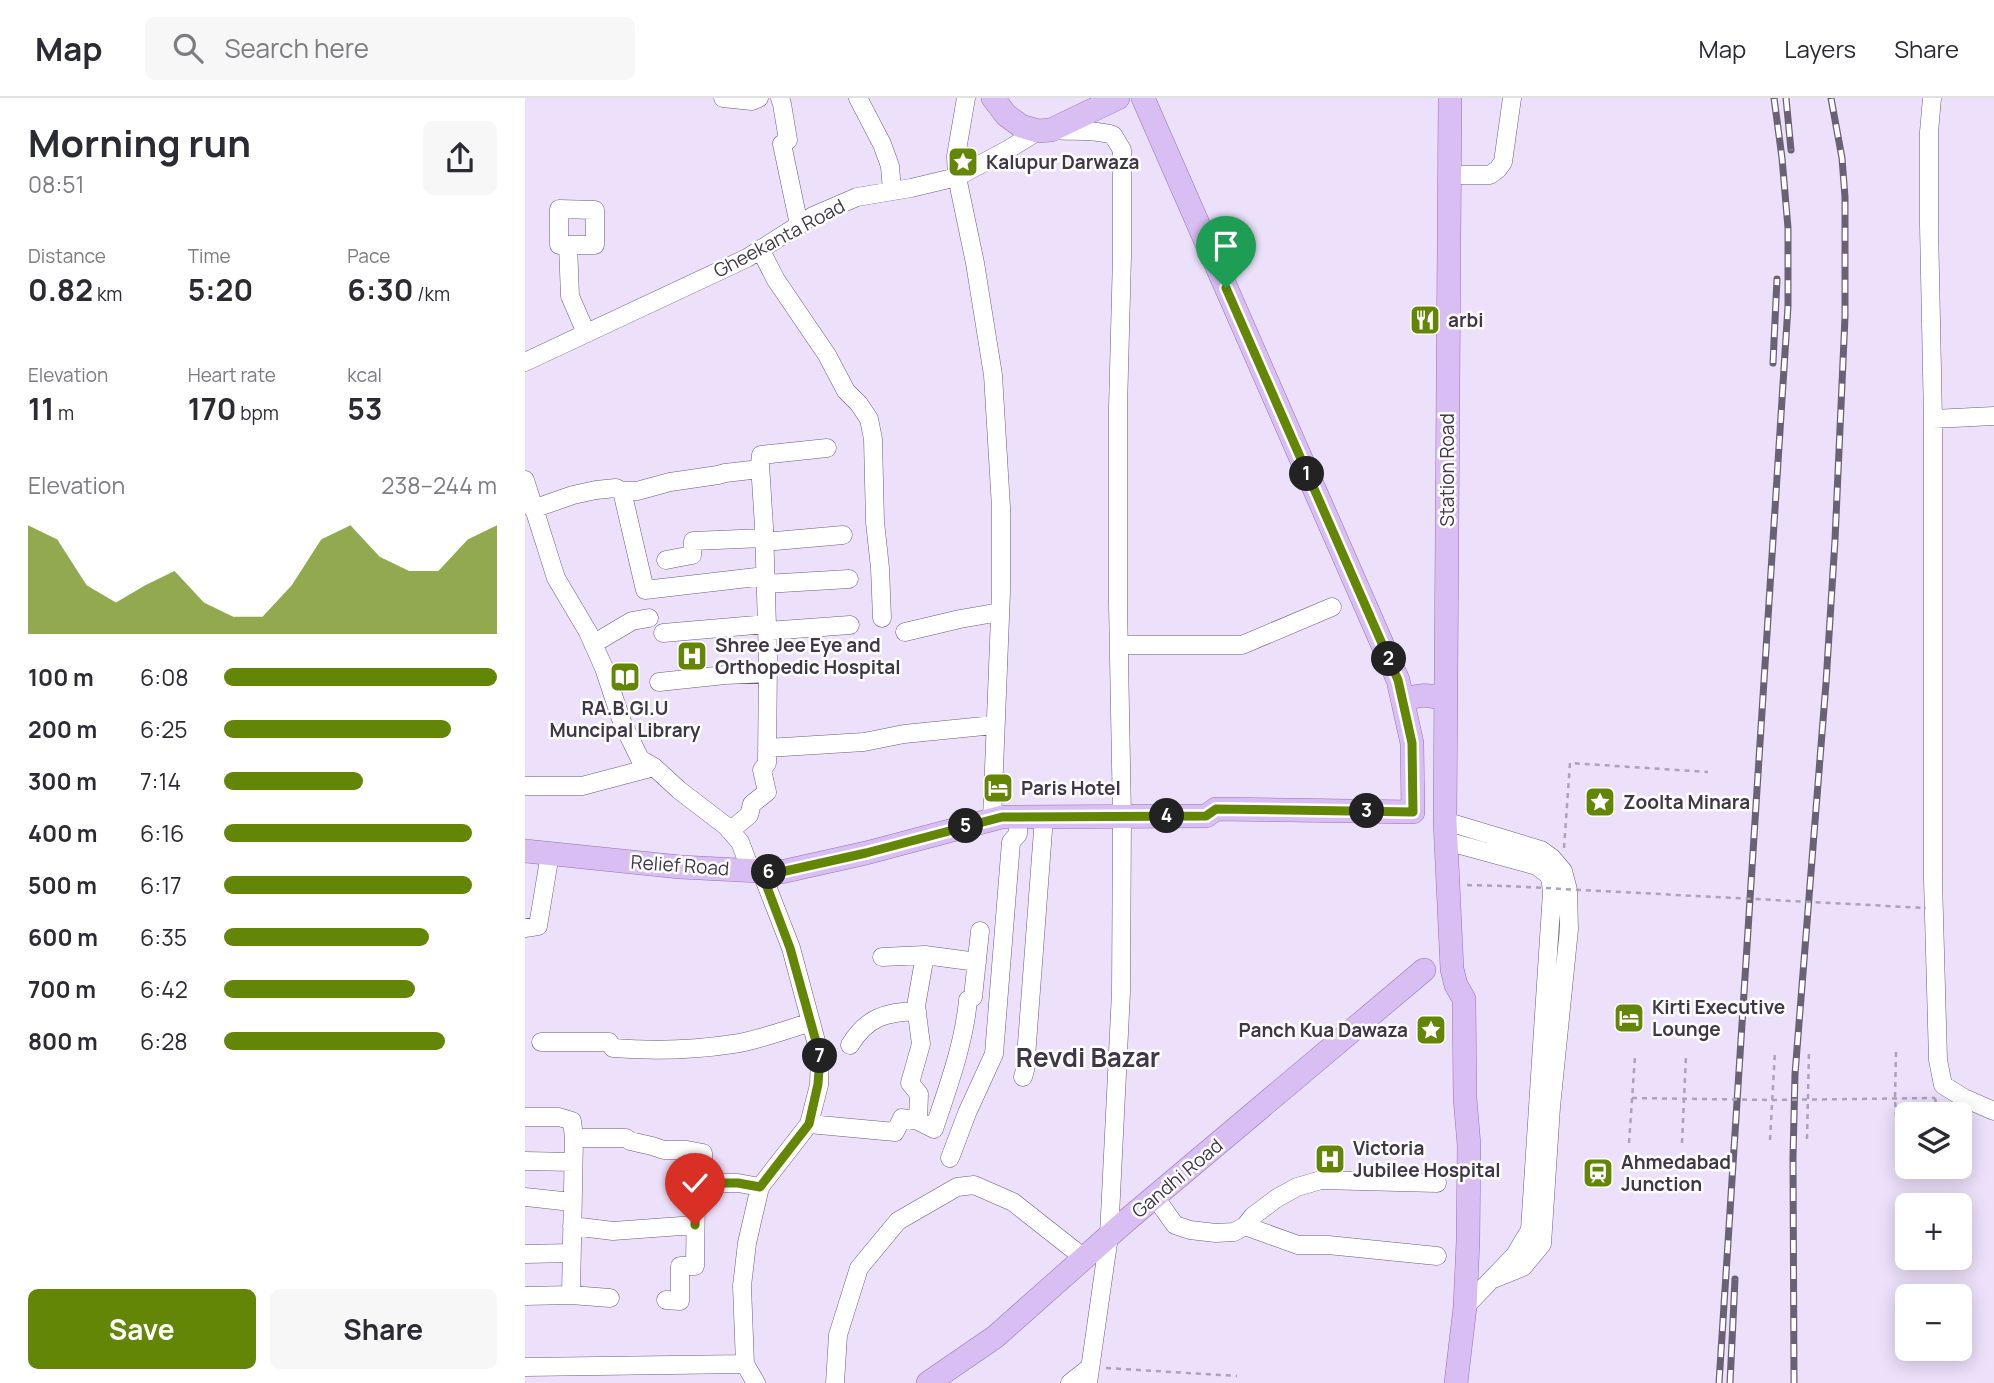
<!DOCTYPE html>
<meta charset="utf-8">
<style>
:root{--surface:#fff;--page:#f7f7f7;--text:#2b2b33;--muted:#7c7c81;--line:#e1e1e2;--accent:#648606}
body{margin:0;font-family:Manrope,sans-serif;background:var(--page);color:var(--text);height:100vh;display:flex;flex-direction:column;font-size:26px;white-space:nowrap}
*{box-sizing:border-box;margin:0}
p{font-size:23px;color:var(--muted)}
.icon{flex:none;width:38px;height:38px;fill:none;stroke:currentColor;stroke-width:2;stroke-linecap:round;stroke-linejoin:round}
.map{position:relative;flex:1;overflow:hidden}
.panel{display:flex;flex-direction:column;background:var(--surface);width:525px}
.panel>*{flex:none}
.fabs{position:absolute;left:1370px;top:1004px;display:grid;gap:14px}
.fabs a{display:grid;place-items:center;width:77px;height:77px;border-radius:10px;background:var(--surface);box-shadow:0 4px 18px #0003;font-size:35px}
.pin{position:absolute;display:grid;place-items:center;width:60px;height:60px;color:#fff;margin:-72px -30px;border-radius:50% 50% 50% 0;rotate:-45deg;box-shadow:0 0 7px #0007}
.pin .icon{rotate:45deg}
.km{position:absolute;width:35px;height:35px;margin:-18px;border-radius:50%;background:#222;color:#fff;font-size:19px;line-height:35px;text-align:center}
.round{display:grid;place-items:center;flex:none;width:74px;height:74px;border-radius:10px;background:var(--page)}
.summary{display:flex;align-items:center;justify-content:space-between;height:119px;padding:0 28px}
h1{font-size:38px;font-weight:700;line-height:52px}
.stats{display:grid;grid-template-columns:repeat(3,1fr);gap:10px;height:119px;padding:7px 28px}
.stats div{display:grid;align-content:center}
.stats b{font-size:30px;font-weight:700}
.stats small{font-size:19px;font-weight:400}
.stats p{font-size:19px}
.chart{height:196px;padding:14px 28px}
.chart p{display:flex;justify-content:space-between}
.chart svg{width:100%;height:126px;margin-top:7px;fill:var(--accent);opacity:.7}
.button{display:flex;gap:14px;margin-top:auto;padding:14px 28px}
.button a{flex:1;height:80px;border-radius:10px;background:var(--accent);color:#fff;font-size:28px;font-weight:700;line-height:80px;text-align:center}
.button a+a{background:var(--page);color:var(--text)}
ul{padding:0 28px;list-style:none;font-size:23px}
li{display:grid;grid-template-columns:112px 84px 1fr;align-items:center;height:52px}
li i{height:18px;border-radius:9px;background:var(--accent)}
header{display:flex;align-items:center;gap:42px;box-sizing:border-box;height:98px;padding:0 35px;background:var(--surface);border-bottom:2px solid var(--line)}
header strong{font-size:33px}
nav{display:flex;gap:38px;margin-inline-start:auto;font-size:24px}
.search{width:490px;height:63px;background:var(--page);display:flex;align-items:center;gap:18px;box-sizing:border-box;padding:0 24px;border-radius:10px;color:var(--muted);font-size:26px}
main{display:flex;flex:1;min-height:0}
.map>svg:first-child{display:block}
</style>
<header>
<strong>Map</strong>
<div class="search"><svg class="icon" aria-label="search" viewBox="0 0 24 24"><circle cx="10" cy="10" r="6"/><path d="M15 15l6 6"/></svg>Search here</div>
<nav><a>Map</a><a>Layers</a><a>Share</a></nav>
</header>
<main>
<section class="panel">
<div class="summary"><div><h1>Morning run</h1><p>08:51</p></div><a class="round"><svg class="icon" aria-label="share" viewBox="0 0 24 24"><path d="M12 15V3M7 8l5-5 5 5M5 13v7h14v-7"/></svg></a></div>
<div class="stats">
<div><p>Distance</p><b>0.82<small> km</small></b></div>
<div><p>Time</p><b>5:20</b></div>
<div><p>Pace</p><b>6:30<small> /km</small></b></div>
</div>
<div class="stats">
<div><p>Elevation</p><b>11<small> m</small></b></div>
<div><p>Heart rate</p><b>170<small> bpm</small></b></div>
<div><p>kcal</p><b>53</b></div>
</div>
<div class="chart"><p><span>Elevation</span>238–244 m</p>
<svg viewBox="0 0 160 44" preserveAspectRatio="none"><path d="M0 44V6L10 11L20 27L30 33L40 27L50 22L60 33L70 38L80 38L90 27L100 11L110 6L120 17L130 22L140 22L150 11L160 6V44z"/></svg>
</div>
<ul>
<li><b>100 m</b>6:08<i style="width:100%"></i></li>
<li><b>200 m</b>6:25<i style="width:83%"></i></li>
<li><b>300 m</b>7:14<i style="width:51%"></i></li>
<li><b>400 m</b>6:16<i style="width:91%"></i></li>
<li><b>500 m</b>6:17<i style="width:91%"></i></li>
<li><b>600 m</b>6:35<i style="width:75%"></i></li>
<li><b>700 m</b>6:42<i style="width:70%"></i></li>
<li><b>800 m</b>6:28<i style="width:81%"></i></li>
</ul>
<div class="button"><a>Save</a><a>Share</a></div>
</section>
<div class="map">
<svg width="1469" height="1285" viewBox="0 0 1469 1285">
<rect width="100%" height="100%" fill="#ece0fa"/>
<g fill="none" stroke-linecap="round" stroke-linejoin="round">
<g stroke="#6d5b81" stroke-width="19">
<path id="minor" d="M198,0l29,3 7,-3
M255,0l2,6 6,36 -6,4 17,81
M333,0l24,46 8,22 2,25
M441,0l-10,58 1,21 18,86 18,112 8,132v85l-9,227
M1407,0l-3,34v93l4,194v461l5,180 5,25 21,13 30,13
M526,32c21,2 42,-1 62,5l9,15v106l-4,152v195l4,214 -1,175 -12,244 -21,147
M924,77h41l8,-6 5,-7 9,-64
M43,147h27v-35l-36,-1v36h9l2,51 16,37
M235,151l16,31 51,75 19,36 13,13 10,15 4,20 2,83 5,46 2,50
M0,264l222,-104 66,-42 44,-19 54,-9 46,-11 52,-28 29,-18
M1408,321l61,-3
M0,382l31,98 32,54 16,36 18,54 18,37 14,8 25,23 47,36 14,16 11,29
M97,393l23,99 120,-14
M8,411l40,-14 23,-5 20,-2 6,3h15l33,-9 48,-7 7,-2 35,-4
M239,444l79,-7
M141,462l26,-5 1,-14 71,-3
M240,486l84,-5
M242,533l83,-6
M380,534l55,-13 40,-7
M138,535l103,-9
M68,546l39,-23 17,-3
M594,547h123l90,-38
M134,584l66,-7 42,-2
M242,650l97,-6 40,-8 90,-9
M0,688h57l72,-19
M920,723l96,29 11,8 11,13 5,19 1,39 -18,178 -9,137 -19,23 -32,13
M205,733l19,-16 3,-11 15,-12 -5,-22 5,-7 1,-103 -4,-133 -4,-63 1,-9 66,-7
M921,743l91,25 13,10 2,16 -22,338 -15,25 -50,52
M0,830l13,-2 12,-72
M400,857l52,7
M357,859l43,-2 -9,51 5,38 -11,39 9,11 -1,27
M16,944h68l4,6c40,3 81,2 120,-4 26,-4 53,-14 78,-22
M325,947c17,-28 36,-33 67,-34
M498,979l2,-7 19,-253
M0,1019h34l13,4 2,17
M284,1026l86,8 7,-14 16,3 16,8c14,-42 30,-85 34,-129l5,-3 7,-66
M425,1060l17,-45 27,-59 17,-212 7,-8v-17
M0,1063l48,1
M0,1099l47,5
M630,1099l20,28 15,5 26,3 18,-1 11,-6 8,-10 24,-18 20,-11 24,-7 116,3
M47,1128l41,5 82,-6
M720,1128l53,19h30l109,11
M0,1156l46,-1
M46,1197l3,-157h52l4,3 22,5 12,4h23l16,3v30h35l22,4
M0,1198l46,-1 39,3
M141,1202l14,1v-35h15l1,-71h3l4,-12
M0,1269l220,-3
M231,1285l-11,-19 -3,-78 5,-43 13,-56 49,-63 10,-39 1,-29 -29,-108 -30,-77
M310,1285l3,-48 21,-67 39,-47 59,-34 17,-2 39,17 71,56
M545,1285l19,-15"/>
</g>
<g stroke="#9273b2" stroke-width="24">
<path id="major" d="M468,0l13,17 15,11 17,5 13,-1 67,-32
M925,0l-5,723 7,148 4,16 8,14 1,99 4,47 -1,96 -3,66 -9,76
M878,605c13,-11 28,-8 43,-3
M0,753l155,16 101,5 85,-19 136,-36 204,-1 10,-7 197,3 -1,-69 -14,-63 -255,-582
M403,1285l67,-46 132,-117 297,-250"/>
</g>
<path stroke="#aca2b8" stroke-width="2.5" stroke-dasharray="5 5" stroke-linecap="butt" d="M1039,750l6,-85 138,9
M942,787l39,1
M1371,954l-1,46 2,38
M1410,1000l3,17
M1435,1033h2l8,-15
M1282,1041l2,-88
M1245,1042l5,-89
M1104,1045l6,-87
M1157,1045l4,-87
M581,1270l131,8"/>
<use href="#minor" stroke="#fff" stroke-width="18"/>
<use href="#major" stroke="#d8bef3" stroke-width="23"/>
<g stroke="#6a6174" stroke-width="7">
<path id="rail" d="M1261,0l5,52
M1248,265l4,-84
M1194,1285l69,-1077v-78l-6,-70 -8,-60
M1205,1285l5,-104
M1269,1285l-1,-226 2,-83 31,-391 9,-143 10,-223v-120l-3,-39 -11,-60"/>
</g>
<use href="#rail" stroke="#fff" stroke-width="4.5" stroke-dasharray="13" stroke-linecap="butt"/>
<path stroke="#aca2b8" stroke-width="2.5" stroke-dasharray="5 5" stroke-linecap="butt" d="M981,788l420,22
M1107,1000l139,2 164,-2"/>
</g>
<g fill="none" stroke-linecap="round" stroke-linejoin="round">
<g stroke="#fff" stroke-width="14">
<path id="route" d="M170,1127l1,-30h3l4,-12h35l22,4 49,-63 9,-40 2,-28 -30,-108 -29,-77 20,1 85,-19 136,-36 204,-1 10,-7 197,3 -1,-69 -14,-63 -172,-392"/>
</g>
<use href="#route" stroke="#648606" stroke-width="9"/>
</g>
<defs>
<g id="sight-square" transform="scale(1.575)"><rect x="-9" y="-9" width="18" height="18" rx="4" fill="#648606" stroke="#fff"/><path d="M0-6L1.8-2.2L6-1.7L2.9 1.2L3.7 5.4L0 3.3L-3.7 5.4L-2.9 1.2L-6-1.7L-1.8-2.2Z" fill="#fff"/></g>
<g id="restaurant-square" transform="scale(1.575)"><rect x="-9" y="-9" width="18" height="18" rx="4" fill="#648606" stroke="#fff"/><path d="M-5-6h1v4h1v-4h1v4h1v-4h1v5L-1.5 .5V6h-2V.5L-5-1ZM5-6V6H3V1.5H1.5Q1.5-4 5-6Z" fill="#fff"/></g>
<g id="hospital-square" transform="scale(1.575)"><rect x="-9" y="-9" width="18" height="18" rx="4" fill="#648606" stroke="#fff"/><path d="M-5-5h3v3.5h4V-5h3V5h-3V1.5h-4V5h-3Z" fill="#fff"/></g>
<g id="library-square" transform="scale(1.575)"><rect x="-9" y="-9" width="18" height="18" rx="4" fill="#648606" stroke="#fff"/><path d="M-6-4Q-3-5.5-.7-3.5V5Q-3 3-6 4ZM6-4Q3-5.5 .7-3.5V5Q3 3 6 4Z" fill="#fff"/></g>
<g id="hotel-square" transform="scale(1.575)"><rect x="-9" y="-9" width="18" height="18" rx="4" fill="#648606" stroke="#fff"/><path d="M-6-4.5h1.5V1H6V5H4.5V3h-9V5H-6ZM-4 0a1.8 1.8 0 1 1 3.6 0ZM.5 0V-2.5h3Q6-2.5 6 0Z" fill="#fff"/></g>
<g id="station-square" transform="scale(1.575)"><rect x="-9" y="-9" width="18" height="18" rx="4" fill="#648606" stroke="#fff"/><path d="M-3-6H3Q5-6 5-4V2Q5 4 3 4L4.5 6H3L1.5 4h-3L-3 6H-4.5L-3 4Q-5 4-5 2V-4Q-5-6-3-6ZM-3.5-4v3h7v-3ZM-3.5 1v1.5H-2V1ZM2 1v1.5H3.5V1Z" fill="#fff"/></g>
</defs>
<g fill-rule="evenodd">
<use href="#sight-square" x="438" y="64"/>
<use href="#restaurant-square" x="900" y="222"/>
<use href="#hospital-square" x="167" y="558"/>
<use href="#library-square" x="100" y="579"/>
<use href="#hotel-square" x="473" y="690"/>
<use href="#sight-square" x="1075" y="704"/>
<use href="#hotel-square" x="1104" y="920"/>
<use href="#sight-square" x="906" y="932"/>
<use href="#hospital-square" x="805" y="1061"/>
<use href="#station-square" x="1073" y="1075"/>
</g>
<g text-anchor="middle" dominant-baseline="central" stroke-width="5" stroke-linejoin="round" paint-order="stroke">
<g font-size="19" font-weight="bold" fill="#3f3748" stroke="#fff" text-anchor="start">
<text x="461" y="64">Kalupur Darwaza</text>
<text x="923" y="222">arbi</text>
<text x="190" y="547">Shree Jee Eye and<tspan x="190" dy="22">Orthopedic Hospital</tspan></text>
<text x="100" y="610" text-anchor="middle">RA.B.GI.U<tspan x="100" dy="22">Muncipal Library</tspan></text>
<text x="496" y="690">Paris Hotel</text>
<text x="1098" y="704">Zoolta Minara</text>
<text x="1127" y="909">Kirti Executive<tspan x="1127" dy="22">Lounge</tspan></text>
<text x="883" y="932" text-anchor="end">Panch Kua Dawaza</text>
<text x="828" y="1050">Victoria<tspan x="828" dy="22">Jubilee Hospital</tspan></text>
<text x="1096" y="1064">Ahmedabad<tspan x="1096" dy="22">Junction</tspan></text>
</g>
<g font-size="19" fill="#3f3748" stroke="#fff">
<text transform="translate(254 140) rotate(-28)">Gheekanta Road</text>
<text transform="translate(922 372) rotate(-90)">Station Road</text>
<text transform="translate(155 767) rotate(4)">Relief Road</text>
<text transform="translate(652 1080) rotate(-40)">Gandhi Road</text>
</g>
<g font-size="26" font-weight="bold" fill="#3f3748" stroke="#fff">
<text x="563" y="959">Revdi Bazar</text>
</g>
</g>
</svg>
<div class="fabs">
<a><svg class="icon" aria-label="layers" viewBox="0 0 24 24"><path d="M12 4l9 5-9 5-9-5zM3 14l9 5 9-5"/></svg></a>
<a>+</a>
<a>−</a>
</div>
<div class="pin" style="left:701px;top:190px;background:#1e9e55"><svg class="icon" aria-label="arrive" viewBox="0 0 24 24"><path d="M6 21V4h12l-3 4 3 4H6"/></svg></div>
<div class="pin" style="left:170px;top:1127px;background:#d93025"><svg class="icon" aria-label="check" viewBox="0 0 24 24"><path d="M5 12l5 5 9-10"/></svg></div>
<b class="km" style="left:782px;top:376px">1</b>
<b class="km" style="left:864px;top:561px">2</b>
<b class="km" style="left:842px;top:713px">3</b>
<b class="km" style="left:642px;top:718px">4</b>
<b class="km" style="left:441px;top:728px">5</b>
<b class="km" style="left:244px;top:774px">6</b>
<b class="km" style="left:295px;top:958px">7</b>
</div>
</main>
